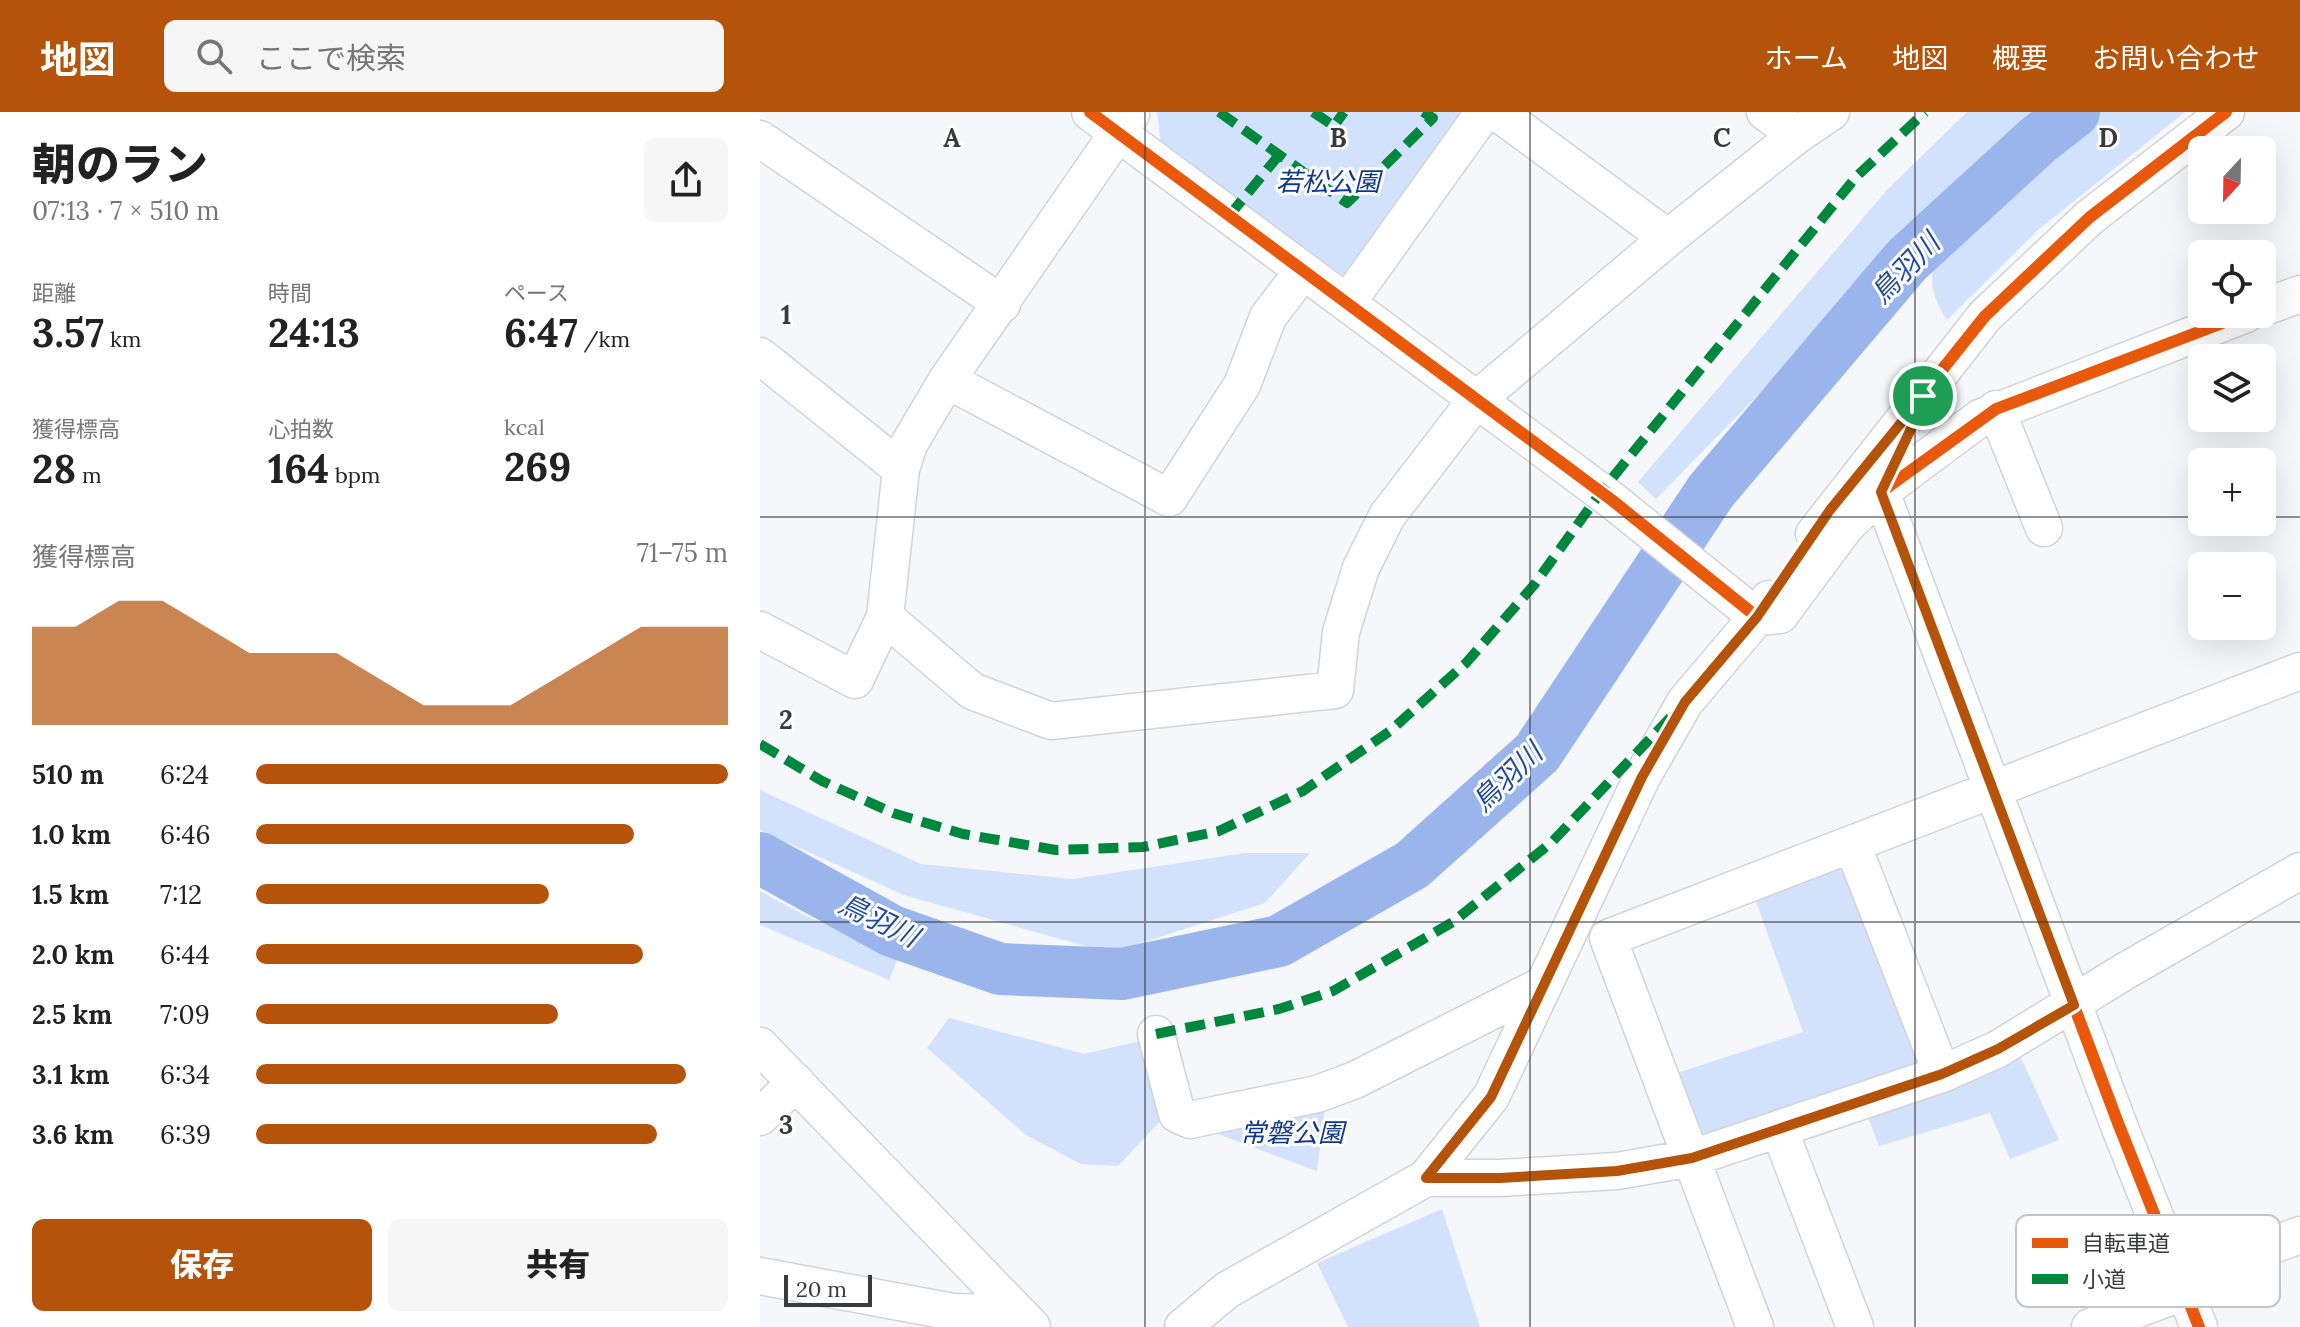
<!DOCTYPE html>
<html lang="ja">
<meta charset="utf-8">
<style>
:root{--surface:#fff;--page:#f6f6f6;--text:#222;--muted:#767676;--accent:#b45309}
body{margin:0;font-family:Lora,"Noto Sans JP",serif;background:var(--page);color:var(--text);height:100vh;display:flex;flex-direction:column;font-size:30px;white-space:nowrap}
*{box-sizing:border-box;margin:0}
p{font-size:26px;color:var(--muted)}
.icon{flex:none;width:44px;height:44px;fill:none;stroke:currentColor;stroke-width:2;stroke-linecap:round;stroke-linejoin:round}
.map{position:relative;flex:1;overflow:hidden}
.details{display:flex;flex-direction:column;background:var(--surface);width:760px}
.details>*{flex:none}
.needle{width:52px;rotate:202deg}
.buttons{position:absolute;left:1428px;top:24px;display:grid;gap:16px}
.buttons a{display:grid;place-items:center;width:88px;height:88px;border-radius:12px;background:var(--surface);box-shadow:0 8px 32px #0002;font-size:40px}
.scale{position:absolute;left:24px;bottom:20px;width:88px;box-sizing:border-box;padding-left:8px;border:4px solid #383a3e;border-top:0;font-size:22px;line-height:28px;white-space:nowrap;color:#383a3e;-webkit-text-stroke:6px #fff;paint-order:stroke}
.pin{position:absolute;display:grid;place-items:center;width:68px;height:68px;color:#fff;margin:-34px;border:4px solid #fff;border-radius:50%;box-shadow:0 2px 8px #0007}
.round{display:grid;place-items:center;flex:none;width:84px;height:84px;border-radius:12px;background:var(--page)}
.head{display:flex;align-items:center;justify-content:space-between;height:136px;padding:0 32px}
h1{font-size:44px;font-weight:800;line-height:60px}
.figures{display:grid;grid-template-columns:repeat(3,1fr);gap:12px;height:136px;padding:8px 32px}
.figures div{display:grid;align-content:center}
.figures b{font-size:40px;font-weight:800}
.figures small{font-size:22px;font-weight:400}
.figures p{font-size:22px}
.chart{height:224px;padding:16px 32px}
.chart p{display:flex;justify-content:space-between}
.chart svg{width:100%;height:144px;margin-top:8px;fill:var(--accent);opacity:.7}
.cta{display:flex;gap:16px;margin-top:auto;padding:16px 32px}
.cta a{flex:1;height:92px;border-radius:12px;background:var(--accent);color:#fff;font-size:32px;font-weight:800;line-height:92px;text-align:center}
.cta a+a{background:var(--page);color:var(--text)}
ul{padding:0 32px;list-style:none;font-size:26px}
li{display:grid;grid-template-columns:128px 96px 1fr;align-items:center;height:60px}
li i{height:20px;border-radius:10px;background:var(--accent)}
header{display:flex;align-items:center;gap:48px;box-sizing:border-box;height:112px;padding:0 40px;background:var(--accent);color:#fff}
header strong{font-size:38px}
nav{display:flex;gap:44px;margin-inline-start:auto;font-size:28px}
.search{width:560px;height:72px;background:var(--page);display:flex;align-items:center;gap:20px;box-sizing:border-box;padding:0 28px;border-radius:12px;color:var(--muted);font-size:30px}
main{display:flex;flex:1;min-height:0}
.map>svg:first-child{display:block}
</style>
<header>
<strong>地図</strong>
<div class="search"><svg class="icon" aria-label="search" viewBox="0 0 24 24"><circle cx="10" cy="10" r="6"/><path d="M15 15l6 6"/></svg>ここで検索</div>
<nav><a>ホーム</a><a>地図</a><a>概要</a><a>お問い合わせ</a></nav>
</header>
<main>
<section class="details">
<div class="head"><div><h1>朝のラン</h1><p>07:13 · 7 × 510 m</p></div><a class="round"><svg class="icon" aria-label="share" viewBox="0 0 24 24"><path d="M12 15V3M7 8l5-5 5 5M5 13v7h14v-7"/></svg></a></div>
<div class="figures">
<div><p>距離</p><b>3.57<small> km</small></b></div>
<div><p>時間</p><b>24:13</b></div>
<div><p>ペース</p><b>6:47<small> /km</small></b></div>
</div>
<div class="figures">
<div><p>獲得標高</p><b>28<small> m</small></b></div>
<div><p>心拍数</p><b>164<small> bpm</small></b></div>
<div><p>kcal</p><b>269</b></div>
</div>
<div class="chart"><p><span>獲得標高</span>71–75 m</p>
<svg viewBox="0 0 160 44" preserveAspectRatio="none"><path d="M0 44V14L10 14L20 6L30 6L40 14L50 22L60 22L70 22L80 30L90 38L100 38L110 38L120 30L130 22L140 14L150 14L160 14V44z"/></svg>
</div>
<ul>
<li><b>510 m</b>6:24<i style="width:100%"></i></li>
<li><b>1.0 km</b>6:46<i style="width:80%"></i></li>
<li><b>1.5 km</b>7:12<i style="width:62%"></i></li>
<li><b>2.0 km</b>6:44<i style="width:82%"></i></li>
<li><b>2.5 km</b>7:09<i style="width:64%"></i></li>
<li><b>3.1 km</b>6:34<i style="width:91%"></i></li>
<li><b>3.6 km</b>6:39<i style="width:85%"></i></li>
</ul>
<div class="cta"><a>保存</a><a>共有</a></div>
</section>
<div class="map">
<svg width="1540" height="1215" viewBox="0 0 1540 1215">
<rect width="100%" height="100%" fill="#f5f7fb"/>
<path fill="#d2e1fc" d="M397,0h306l-118,165 -184,-132z
M1207,0h75l-39,32 -347,355 -18,-17 249,-292z
M1335,0h90l-147,118 -91,90c-20,-31 -19,-49 -2,-81z
M0,678l161,74 152,15 172,-26h65l-45,50 -155,50 -206,-58 -144,-65z
M1088,733l74,220 -229,76 -22,-66 132,-43 -53,-147z
M0,779l46,25 94,37 -11,27 -129,-55z
M189,906l135,36 65,-15 17,76 160,-15 -9,71 -151,-56 -48,51 -37,-2 -55,-29 -99,-87z
M1253,929l46,99 -49,19 -20,-46 -111,33 -17,-44z
M682,1097l38,118h-132l-31,-64z"/>
<g fill="none" stroke-linecap="round" stroke-linejoin="round">
<path stroke="#99b5eb" stroke-width="52" d="M0,746l132,73 108,38 122,5 157,-33 133,-76 125,-112 174,-262 196,-231 131,-120 36,-28"/>
<g stroke="#d1d3d7" stroke-width="39">
<path id="minor" d="M330,0l523,389 144,116 12,-18
M737,0l171,126
M1005,0l32,23
M0,27l242,165
M587,191l137,-191
M1502,196l38,-14
M0,244l141,113
M187,268l222,118 73,-113 26,-68 35,-46
M1236,297l48,119
M1128,362l-7,18 237,631 81,204
M1054,422l171,-218 105,-99 136,-105
M125,505l87,74 79,30 284,-31 6,-58 20,-64 26,-52 89,-116 192,-162 129,-103 34,-23
M0,518l95,50 30,-63 16,-148 8,-25 38,-64 184,-266
M1092,732l90,230
M396,922l21,80 13,6 127,-26 38,-14 188,-95
M0,934l272,281
M0,1005l36,-35
M1019,1017l76,198
M666,1066h74l117,-7 75,-13 250,-84 56,-25 129,-79 173,-99
M0,1164l193,36 64,1
M423,1215l44,-37 199,-112 65,-81 151,-320 43,-75 72,-85 23,-2 66,-89 35,-34 99,-74 266,-104
M995,1215l-147,-389 692,-267
M1330,1215l96,-36 58,-35 56,-21"/>
</g>
<use href="#minor" stroke="#fefefe" stroke-width="36"/>
<path stroke="#00873e" stroke-width="10" stroke-dasharray="20 10" stroke-linecap="butt" d="M459,0l128,91 86,-85 -10,-6
M553,0l21,14 10,-14
M469,104l50,-61
M0,632l62,37 71,32 70,21 93,16 87,-3 76,-16 84,-40 87,-60 76,-68 68,-78 67,-93 255,-315 69,-65
M396,922l123,-25 54,-18 120,-69 99,-80 133,-140"/>
<g stroke="#fff" stroke-width="17">
<path id="cycleway" d="M330,0l523,389 144,116 73,-107 155,-194 105,-99 136,-105
M1439,1215l-81,-204 -237,-631 115,-83 250,-95"/>
</g>
<use href="#cycleway" stroke="#e8590c" stroke-width="12"/>
</g>
<g fill="none" stroke-linecap="round" stroke-linejoin="round">
<g stroke="#fff" stroke-width="16">
<path id="route" d="M1163,284l-5,18 -37,78 193,513 -76,44 -56,25 -250,84 -75,13 -117,7h-74l65,-81 151,-320 43,-75 72,-85 73,-107z"/>
</g>
<use href="#route" stroke="#b45309" stroke-width="10"/>
</g>
<path fill="none" stroke="#383a3e" stroke-width="2" stroke-opacity="0.55" d="M385,0v1215M770,0v1215M1155,0v1215M0,405h1442M1502,405h38M0,810h1540"/>
<g text-anchor="middle" dominant-baseline="central" stroke-width="6" stroke-linejoin="round" paint-order="stroke">
<g font-size="26" font-style="italic" fill="#0e378d" stroke="#fff">
<text x="568" y="69">若松公園</text>
<text x="532" y="1020">常磐公園</text>
</g>
<g font-size="28" font-style="italic" fill="#214ba3" stroke="#fff">
<text transform="translate(1145 156) rotate(-46)">鳥羽川</text>
<text transform="translate(747 665) rotate(-44)">鳥羽川</text>
<text transform="translate(119 808) rotate(26)">鳥羽川</text>
</g>
</g>
<rect x="1256" y="1103" width="264" height="92" rx="12" fill="#fff" stroke="#c3c4c5" stroke-width="2"/>
<rect x="1272" y="1126" width="36" height="10" fill="#e8590c"/>
<rect x="1272" y="1162" width="36" height="10" fill="#00873e"/>
<g font-size="22" fill="#383a3e">
<text x="1322" y="1139">自転車道</text>
<text x="1322" y="1175">小道</text>
</g>
<g font-size="26" text-anchor="middle" font-weight="bold" fill="#383a3e" stroke="#fff" stroke-width="6" stroke-linejoin="round" paint-order="stroke">
<text x="192" y="35">A</text>
<text x="578" y="35">B</text>
<text x="962" y="35">C</text>
<text x="1348" y="35">D</text>
<text x="26" y="212">1</text>
<text x="26" y="617">2</text>
<text x="26" y="1022">3</text>
</g>
</svg>
<div class="buttons">
<a><svg class="needle" viewBox="-14 -14 28 28"><path d="M0-13l5 13h-10z" fill="#e53935"/><path d="M0 13l5-13h-10z" fill="#767676"/></svg></a>
<a><svg class="icon" aria-label="locate" viewBox="0 0 24 24"><circle cx="12" cy="12" r="6"/><path d="M12 2v4M12 18v4M2 12h4M18 12h4"/></svg></a>
<a><svg class="icon" aria-label="layers" viewBox="0 0 24 24"><path d="M12 4l9 5-9 5-9-5zM3 14l9 5 9-5"/></svg></a>
<a>+</a>
<a>−</a>
</div>
<div class="scale">20 m</div>
<div class="pin" style="left:1163px;top:284px;background:#1e9e55"><svg class="icon" aria-label="arrive" viewBox="0 0 24 24"><path d="M6 21V4h12l-3 4 3 4H6"/></svg></div>
</div>
</main>
